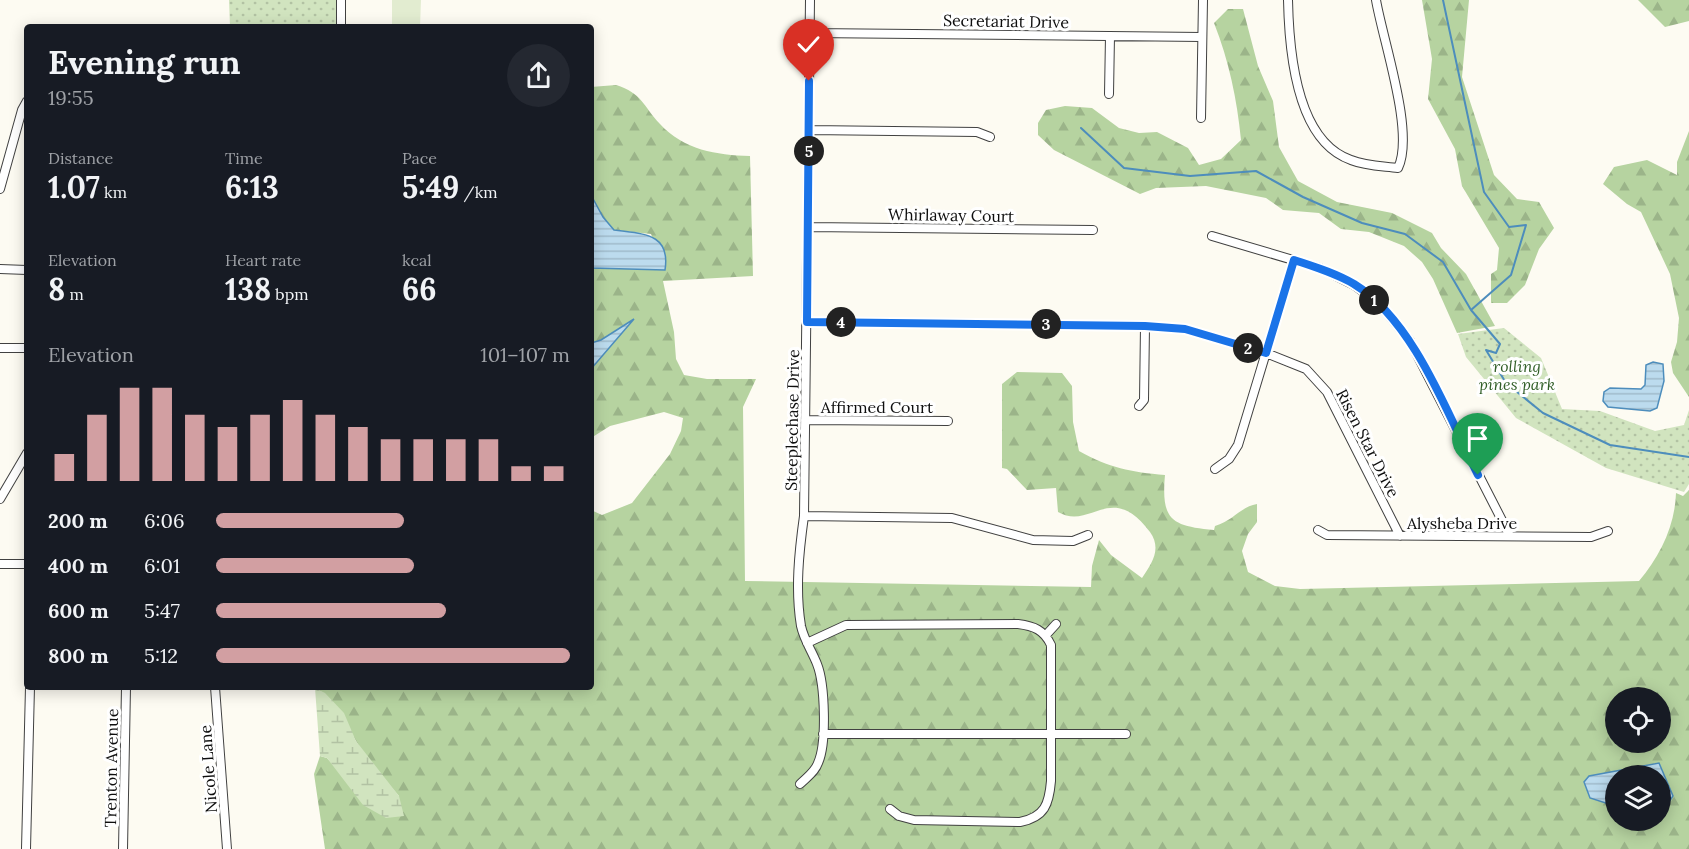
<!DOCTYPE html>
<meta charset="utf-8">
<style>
:root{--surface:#171b24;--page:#242831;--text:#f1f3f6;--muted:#9ea1a6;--accent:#d29fa2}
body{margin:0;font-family:Lora,serif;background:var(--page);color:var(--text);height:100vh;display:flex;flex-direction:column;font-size:22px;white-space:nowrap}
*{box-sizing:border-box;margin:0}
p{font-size:20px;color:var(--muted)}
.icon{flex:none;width:33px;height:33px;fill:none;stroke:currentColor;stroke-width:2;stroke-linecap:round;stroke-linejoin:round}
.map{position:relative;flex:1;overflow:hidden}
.drawer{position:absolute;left:24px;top:24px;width:570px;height:666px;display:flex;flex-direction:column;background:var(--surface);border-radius:6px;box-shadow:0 3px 15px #0003}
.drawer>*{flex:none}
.fabs{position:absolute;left:1605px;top:687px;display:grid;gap:12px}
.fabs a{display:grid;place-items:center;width:66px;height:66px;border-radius:50%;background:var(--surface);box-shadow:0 3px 15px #0003;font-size:30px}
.pin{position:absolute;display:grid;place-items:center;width:51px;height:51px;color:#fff;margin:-62px -26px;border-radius:50% 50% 50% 0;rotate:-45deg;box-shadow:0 0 6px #0007}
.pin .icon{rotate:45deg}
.km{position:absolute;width:30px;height:30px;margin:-15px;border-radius:50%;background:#222;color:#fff;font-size:16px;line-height:30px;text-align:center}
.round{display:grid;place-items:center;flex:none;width:63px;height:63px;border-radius:32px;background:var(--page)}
.headline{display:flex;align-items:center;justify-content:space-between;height:102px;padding:0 24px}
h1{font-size:33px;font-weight:700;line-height:45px}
.figures{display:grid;grid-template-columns:repeat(3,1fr);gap:9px;height:102px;padding:6px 24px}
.figures div{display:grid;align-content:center}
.figures b{font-size:30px;font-weight:700}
.figures small{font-size:16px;font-weight:400}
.figures p{font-size:16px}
.chart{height:168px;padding:12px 24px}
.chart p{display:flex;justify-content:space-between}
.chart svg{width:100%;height:108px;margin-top:6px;stroke:var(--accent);stroke-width:6}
ul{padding:0 24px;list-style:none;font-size:20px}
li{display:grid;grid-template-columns:96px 72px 1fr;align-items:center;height:45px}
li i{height:15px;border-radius:8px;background:var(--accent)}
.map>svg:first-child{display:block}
</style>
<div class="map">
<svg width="1689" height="849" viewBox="0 0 1689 849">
<defs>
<pattern id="forest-firs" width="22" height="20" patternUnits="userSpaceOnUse" patternTransform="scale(1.5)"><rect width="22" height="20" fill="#b6d3a0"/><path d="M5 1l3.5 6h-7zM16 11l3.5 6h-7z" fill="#9bb489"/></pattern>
<pattern id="wetland-marsh" width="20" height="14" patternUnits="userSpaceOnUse" patternTransform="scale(1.5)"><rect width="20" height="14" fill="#d1e4bf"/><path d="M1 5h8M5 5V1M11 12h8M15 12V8" fill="none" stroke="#b2c2a3"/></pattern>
<pattern id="park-dots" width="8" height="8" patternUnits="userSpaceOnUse" patternTransform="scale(1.5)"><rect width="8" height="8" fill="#d1e4bf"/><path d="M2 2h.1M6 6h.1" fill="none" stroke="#b2c2a3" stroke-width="1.8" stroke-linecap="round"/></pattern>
<pattern id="water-rules" width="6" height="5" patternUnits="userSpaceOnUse" patternTransform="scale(1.5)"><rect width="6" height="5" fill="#bcdbee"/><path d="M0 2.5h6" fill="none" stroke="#a0bbcb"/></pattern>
</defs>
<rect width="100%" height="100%" fill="#fdfbf2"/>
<path fill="url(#forest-firs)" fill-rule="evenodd" d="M1422,0h47l-7,77 32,98 23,24 22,3 15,26 -15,21 -14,36 -18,18h-16v-29l6,-4 2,-22 -37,-62 -7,-37 -27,-50 4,-40z
M1638,0h51v21l-24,6z
M1228,9h15l15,57 15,35 6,46 19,34 39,21 55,11 40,20 9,15 25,26 29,52 -38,7 -24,-54 -11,-17 -18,-16 -35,-14 -28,-3 -22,-16 -36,-3 -17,-12 -60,-12 -50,2 -16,6 -86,-44 -16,-15v-12l8,-13 19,-4 27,2 27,20 20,5 18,-1 31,16 11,17 22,-6 20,-19c-4,-41 -12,-79 -27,-117z
M616,85c26,8 27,21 44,39 24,26 56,31 90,32l3,120 -90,5 11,51 2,27 8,16 23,4h49l-13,28 2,174 346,6 1,-21 7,-26 12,15 31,23c10,-15 20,-29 8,-46 -39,-52 -59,-1 -92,-20l-2,-24 -29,2 -20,-21 -5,-1v-84l15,-12 45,1 10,13 1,36 6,29c30,17 52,21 86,24 -4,45 6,51 49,55l1,-4c18,-5 25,-19 42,-22v18l-9,12 -6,17 6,21 27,14 25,3 339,-8c21,-25 36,-55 37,-88l7,3 6,-6v359h-1364l-11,-75 6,-18 7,2 18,20 54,18c-15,-17 -32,-35 -43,-55 -16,-28 -14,-34 -41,-54h276v-177l11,5 30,-12 38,-49 11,-23 2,-13 -19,-6 -54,14 -19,12v-69l41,-48 -31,19 -10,3v-75l74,2 -14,-36 -37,-4 -12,-13 -11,-22v-108zM1616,698h44v44h-44zM1659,763l8,42h-6l-1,15h-44l-1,-14 -4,1 -27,-25z
M1689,131v266l-16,-24 -2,-11 6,-20 2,-24 -9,-44 -29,-62 -14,-8 -24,-20 11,-17 33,-7 30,15v-13z"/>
<path fill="url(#wetland-marsh)" d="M315,688l10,5 19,20 12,28 43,55 5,20 -18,2 -23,-13 -36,-47 -7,-2z"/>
<path fill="url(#park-dots)" d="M229,0h109v27h-108z
M1504,328l37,30 21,51 38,2 55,20 29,-6 5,-15v74l-5,8 -78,-24 -90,-50 -50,-61 -8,-23z"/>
<path fill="#e2ecd0" d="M392,0h29l-1,27h-28z"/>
<path fill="url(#water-rules)" stroke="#4d8dbc" stroke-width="1.5" d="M591,195l12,22 11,13c27,4 57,2 51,40l-74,-2z
M634,319l-43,50v-26l10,-3z
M1653,362l10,2 1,17 -7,27 -7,3 -42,-4 -5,-6 1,-9 6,-4 31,1 4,-4 1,-20z
M1659,763l14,33 -6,9h-6l-1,-29h-44l-1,30 -25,-8 -6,-16 5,-6z"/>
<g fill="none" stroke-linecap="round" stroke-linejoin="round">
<path stroke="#4d8dbc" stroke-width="2" d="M1443,0l41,192 25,35 17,-2 -15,50 -40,35 29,34 -4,9 -10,-3 20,33 37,30 67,32 79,12
M1081,128l43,40 66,8 66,-5 47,26 59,26 43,11 38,28 28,48"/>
<g stroke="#414141" stroke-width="10">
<path id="minor" d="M1288,0c1,49 8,141 63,160 15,6 32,6 47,8 17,-35 -15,-127 -22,-168
M341,27v-27
M810,33l392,4
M1109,94l1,-58
M1201,118l2,-118
M809,130l168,2 13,5
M0,189l22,-79 5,-9
M808,227l285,3
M1212,236l108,32 34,17 26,19 30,37 100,195
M0,269l27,1
M806,322l339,4 40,3 81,24 40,16 21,23 73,144
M0,348h27
M1139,406l5,-6 1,-74
M805,420l143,1
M1215,469l14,-10 9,-14 56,-185
M0,499l27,-46
M804,516l148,2 81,22 40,1 15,-6
M1318,530l9,5 264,2 17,-6
M0,564h27
M1046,635l10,-11
M807,643l39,-18 172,-1c16,2 26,6 33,21v136c-2,23 -6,36 -31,41l-106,-2 -15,-4 -9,-7
M215,687l12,162
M823,734h303
M800,784c7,-7 15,-12 18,-21 9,-20 7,-79 -1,-99 -5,-13 -13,-24 -16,-38 -6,-36 -2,-74 3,-110l6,-516
M26,849l4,-162
M123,849l3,-162"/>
</g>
<use href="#minor" stroke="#fff" stroke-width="8"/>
</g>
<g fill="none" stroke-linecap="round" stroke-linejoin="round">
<g stroke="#fff" stroke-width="12">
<path id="route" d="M809,81l-2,241 338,4 40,3 81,24 28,-93c21,7 41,13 60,24 60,37 93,129 124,191"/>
</g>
<use href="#route" stroke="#1a73e8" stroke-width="8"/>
</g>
<g text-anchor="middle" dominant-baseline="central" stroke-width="6" stroke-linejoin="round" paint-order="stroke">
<g font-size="16" fill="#0e0e0e" stroke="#fff">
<text transform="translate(1006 21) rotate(1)">Secretariat Drive</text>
<text transform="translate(951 215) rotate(1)">Whirlaway Court</text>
<text x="877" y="407">Affirmed Court</text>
<text transform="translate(792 420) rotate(-89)">Steeplechase Drive</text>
<text transform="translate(1368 443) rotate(63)">Risen Star Drive</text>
<text x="1462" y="523">Alysheba Drive</text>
<text transform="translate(111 768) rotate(-89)">Trenton Avenue</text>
<text transform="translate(208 769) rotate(-94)">Nicole Lane</text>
</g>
<g font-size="16" font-style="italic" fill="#315e27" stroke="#fff">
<text x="1517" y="366">rolling<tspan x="1517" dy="18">pines park</tspan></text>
</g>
</g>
</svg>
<div class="fabs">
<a><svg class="icon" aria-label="locate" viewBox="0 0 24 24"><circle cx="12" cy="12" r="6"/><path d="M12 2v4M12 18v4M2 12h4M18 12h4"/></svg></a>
<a><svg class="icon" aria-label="layers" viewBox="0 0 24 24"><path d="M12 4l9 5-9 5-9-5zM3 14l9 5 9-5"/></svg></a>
</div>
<div class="pin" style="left:1478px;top:475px;background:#1e9e55"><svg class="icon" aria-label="arrive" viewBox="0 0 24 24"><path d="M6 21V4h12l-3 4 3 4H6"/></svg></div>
<div class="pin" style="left:809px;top:81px;background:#d93025"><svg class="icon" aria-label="check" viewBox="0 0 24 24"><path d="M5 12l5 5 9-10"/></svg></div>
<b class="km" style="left:1374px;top:300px">1</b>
<b class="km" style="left:1248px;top:348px">2</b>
<b class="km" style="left:1046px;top:324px">3</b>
<b class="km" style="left:841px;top:322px">4</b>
<b class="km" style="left:809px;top:151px">5</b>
<section class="drawer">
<div class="headline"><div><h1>Evening run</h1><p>19:55</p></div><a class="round"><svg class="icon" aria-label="share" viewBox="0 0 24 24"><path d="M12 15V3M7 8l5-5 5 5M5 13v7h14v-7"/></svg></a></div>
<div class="figures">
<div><p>Distance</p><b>1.07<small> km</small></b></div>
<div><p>Time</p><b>6:13</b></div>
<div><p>Pace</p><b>5:49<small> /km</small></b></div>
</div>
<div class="figures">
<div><p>Elevation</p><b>8<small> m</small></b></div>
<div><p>Heart rate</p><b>138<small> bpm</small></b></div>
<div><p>kcal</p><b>66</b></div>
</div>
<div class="chart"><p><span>Elevation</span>101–107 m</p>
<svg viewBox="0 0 160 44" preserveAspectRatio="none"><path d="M5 44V33M15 44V17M25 44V6M35 44V6M45 44V17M55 44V22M65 44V17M75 44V11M85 44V17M95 44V22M105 44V27M115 44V27M125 44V27M135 44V27M145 44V38M155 44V38"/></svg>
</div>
<ul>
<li><b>200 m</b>6:06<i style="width:53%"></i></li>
<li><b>400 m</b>6:01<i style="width:56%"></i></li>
<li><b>600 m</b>5:47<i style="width:65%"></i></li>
<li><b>800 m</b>5:12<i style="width:100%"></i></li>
</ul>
</section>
</div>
